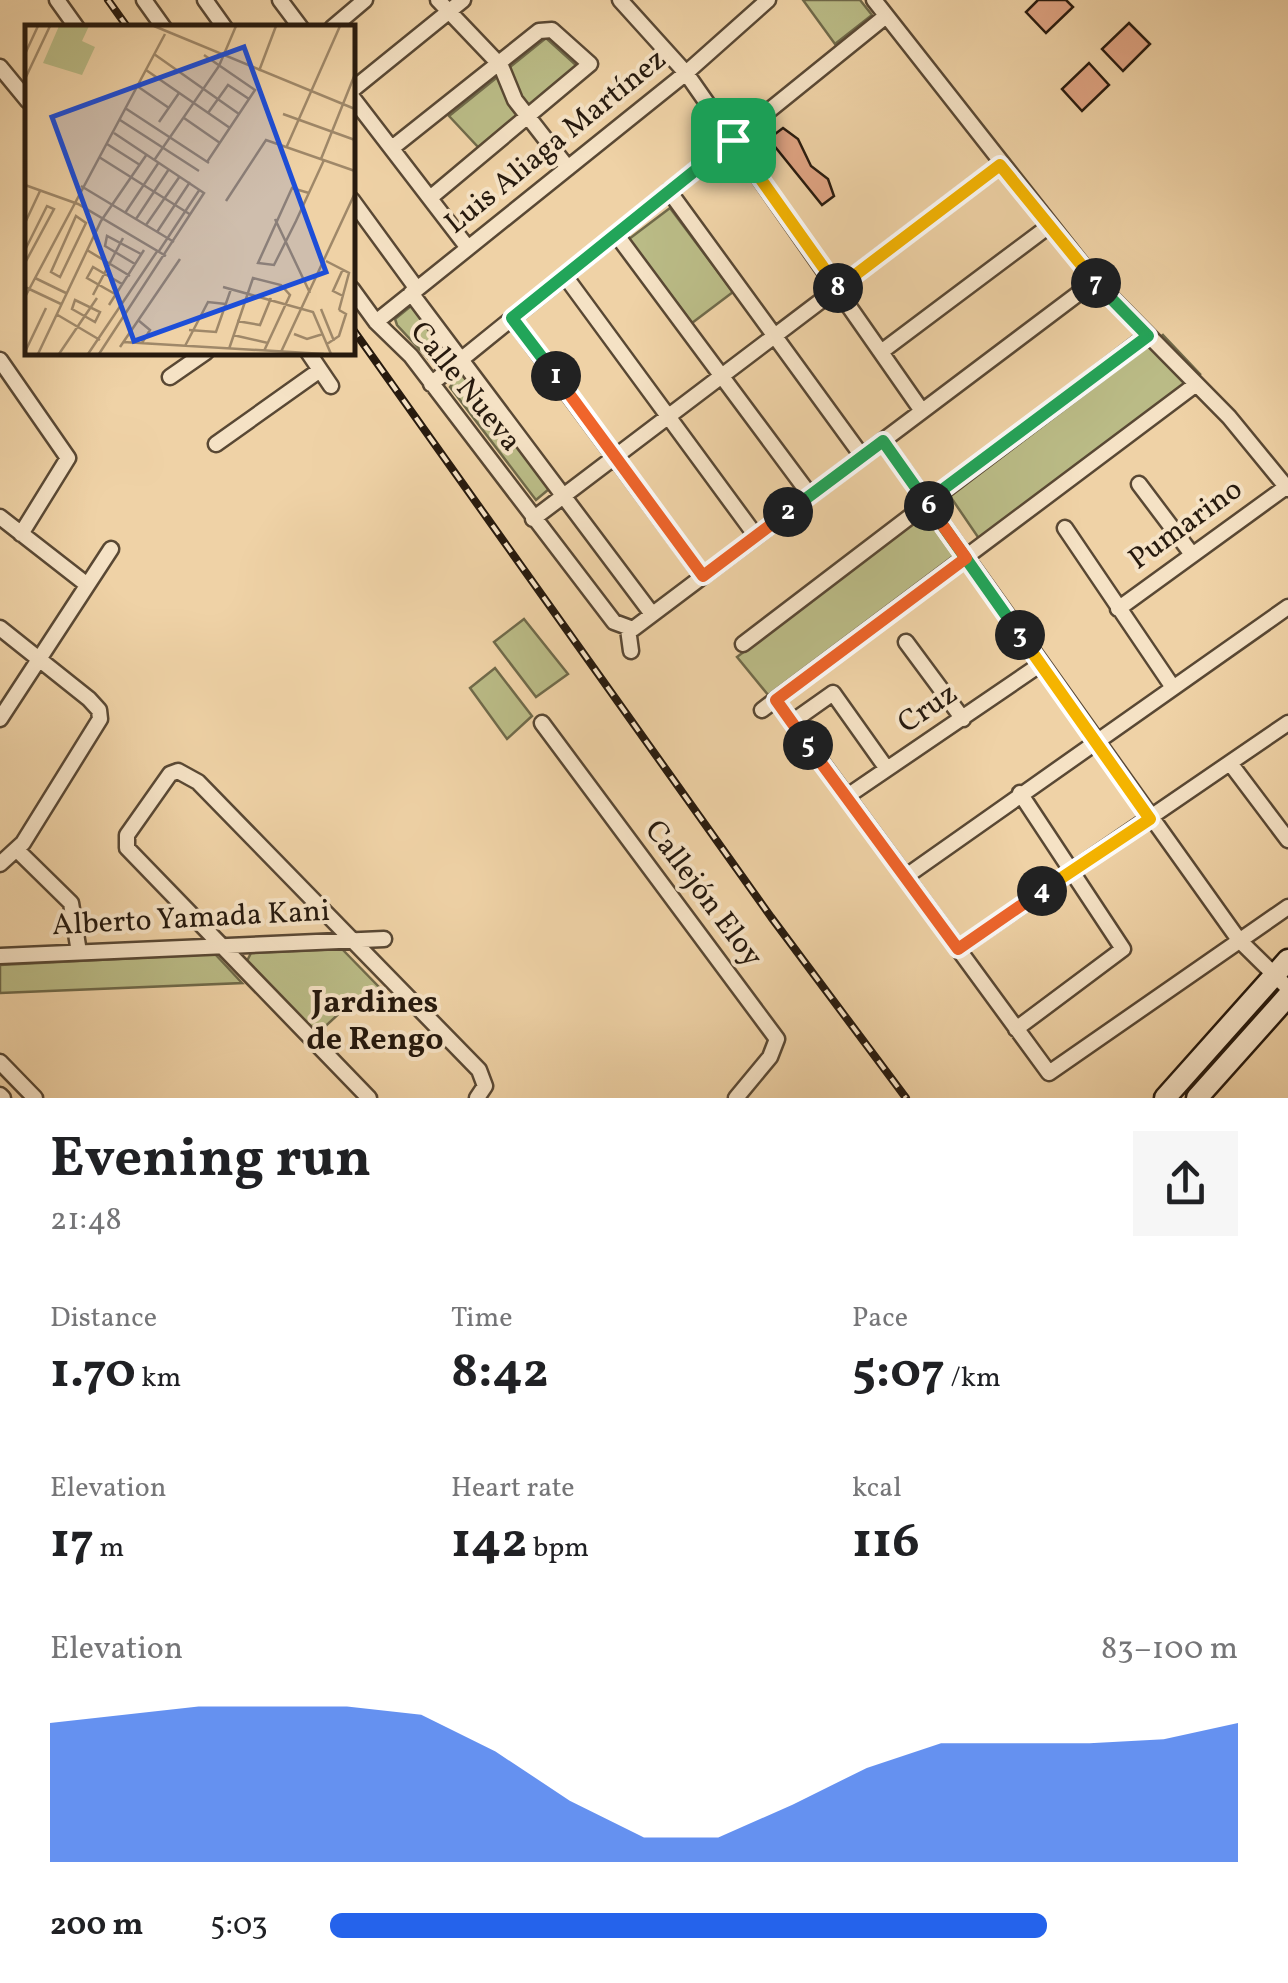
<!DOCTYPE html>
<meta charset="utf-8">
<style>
:root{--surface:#fff;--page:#f6f6f6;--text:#202124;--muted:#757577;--accent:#2563eb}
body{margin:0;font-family:Vollkorn,serif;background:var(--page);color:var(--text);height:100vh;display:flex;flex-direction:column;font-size:38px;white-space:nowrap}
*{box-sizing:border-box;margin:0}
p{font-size:32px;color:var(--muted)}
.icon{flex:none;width:55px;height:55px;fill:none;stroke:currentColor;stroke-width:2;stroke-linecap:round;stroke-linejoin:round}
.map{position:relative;height:1098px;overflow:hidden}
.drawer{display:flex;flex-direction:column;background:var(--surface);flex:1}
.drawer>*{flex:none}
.pin{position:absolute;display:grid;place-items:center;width:85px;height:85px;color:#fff;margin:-42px;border-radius:20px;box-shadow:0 5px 15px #0006}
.km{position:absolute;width:50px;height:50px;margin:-25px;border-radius:50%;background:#222;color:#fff;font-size:28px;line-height:50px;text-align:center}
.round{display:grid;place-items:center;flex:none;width:105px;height:105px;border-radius:0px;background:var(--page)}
.head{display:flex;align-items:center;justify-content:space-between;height:170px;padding:0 50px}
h1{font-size:55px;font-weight:700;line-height:75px}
.stats{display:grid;grid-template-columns:repeat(3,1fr);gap:15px;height:170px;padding:10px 50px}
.stats div{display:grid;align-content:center}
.stats b{font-size:50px;font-weight:700}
.stats small{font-size:28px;font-weight:400}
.stats p{font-size:28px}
.chart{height:280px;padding:20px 50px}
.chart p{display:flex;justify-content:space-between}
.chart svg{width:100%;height:180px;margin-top:10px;fill:var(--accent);opacity:.7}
ul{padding:0 50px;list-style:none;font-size:32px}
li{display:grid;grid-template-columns:160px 120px 1fr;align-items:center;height:75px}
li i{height:25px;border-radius:12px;background:var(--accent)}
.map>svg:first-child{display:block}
</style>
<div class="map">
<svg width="1288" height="1098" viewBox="0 0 1288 1098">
<rect width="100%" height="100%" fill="#efd2a6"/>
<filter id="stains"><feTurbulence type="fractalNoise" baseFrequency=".002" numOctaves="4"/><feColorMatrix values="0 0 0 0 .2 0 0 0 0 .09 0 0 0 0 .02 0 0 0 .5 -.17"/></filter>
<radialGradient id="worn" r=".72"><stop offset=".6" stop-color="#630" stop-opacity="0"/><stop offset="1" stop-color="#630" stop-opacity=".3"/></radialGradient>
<path fill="#babb86" stroke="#706a4a" stroke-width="2.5" d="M803,0h57l12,15 -37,29z
M546,38l31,28 -98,82 -30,-32z
M670,208l63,84 -41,31 -63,-84z
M411,306l5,1 35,47 -15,13 -39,-42 -2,-6z
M1163,335l37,39 -218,169 -32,-47z
M462,371l87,118 -13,11 -86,-113z
M938,504l30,43 -199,149 -32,-39z
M524,619l44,55 -32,23 -42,-55z
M495,668l37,48 -25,23 -37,-51z
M342,949l37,38 -16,18 -18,3 -29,27 -69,-74 4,-8z
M215,954l27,29 -242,10v-28z"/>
<path fill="#e0a483" stroke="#271a0e" stroke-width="2.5" d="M1038,0h28l7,7 -27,26 -20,-21z
M1129,23l21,21 -27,27 -21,-22z
M1089,63l20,22 -27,26 -20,-22z
M783,128l15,11 13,27 17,13 6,17 -12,9 -50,-62 -1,-6z"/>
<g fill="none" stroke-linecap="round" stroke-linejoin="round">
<g stroke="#594834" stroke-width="19">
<path id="minor" d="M57,0l20,28
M144,0l20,28
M205,0l20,28
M280,0l21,28
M438,0l63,66 14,34 53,68
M620,0l66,73 236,338
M874,0l221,281 134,136 59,72
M332,28l33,-28
M0,67l28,34
M352,90l111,-90
M352,97l116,151
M392,148l147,-117 13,-1 38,34 -160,134
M669,191l193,265
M352,200l65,89
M616,234l194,261
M565,276l191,260
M352,289l24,33 35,34 203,266 19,7 462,-348
M411,293l241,321
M512,318l191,258
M376,322l310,-249 82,-73
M308,352l23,34
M881,352l168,-126
M0,360l68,98 -47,76
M170,377l36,-25
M431,384l455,-368
M883,441l356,499 49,48
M216,444l104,-74
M1139,484l52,69
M0,517l86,67
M533,519l467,-354
M1065,528l107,158
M1118,609l168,-122
M0,628l89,71 10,11 1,9 -77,124 -23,21
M628,629l3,22
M906,642l57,77
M743,644l405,-309
M776,700l273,373 239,-166
M762,710l433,-325
M0,719l111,-170
M792,722l41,-29 54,76
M542,723l235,316 -7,18 -34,41
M1230,763l58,77
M846,797l195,-133
M17,850l54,53 8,49
M905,877l383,-270
M958,949l330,-226
M0,956l384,-17
M1016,1029l107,-80 -103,-156
M0,1062l35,36
M0,1095l3,3
M369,1098l-242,-250v-13l43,-61 8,-3 20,11 281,288 6,16 -8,12"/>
</g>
<g stroke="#271a0e" stroke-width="25">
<path id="secondary" d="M1165,1098l123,-138
M1197,1098l91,-102"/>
</g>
<use href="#minor" stroke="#f5e2c5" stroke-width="14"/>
<use href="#secondary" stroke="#f5e2c5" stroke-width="20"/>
<g stroke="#271a0e" stroke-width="8">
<path id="rail" d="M108,0l20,28
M352,328l419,589 135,181"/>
</g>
<use href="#rail" stroke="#f5e2c5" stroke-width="4" stroke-dasharray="11" stroke-linecap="butt"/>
</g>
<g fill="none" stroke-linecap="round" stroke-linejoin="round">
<g stroke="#fff" stroke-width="20">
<path id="split-1" d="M556,376l-44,-58 221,-178"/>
</g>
<g stroke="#fff" stroke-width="20">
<path id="split-2" d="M556,376l147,200 85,-64"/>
</g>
<g stroke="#fff" stroke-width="20">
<path id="split-3" d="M788,512l95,-71 137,194"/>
</g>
<g stroke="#fff" stroke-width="20">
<path id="split-4" d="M1020,635l130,184 -108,72"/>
</g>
<g stroke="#fff" stroke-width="20">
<path id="split-5" d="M808,745l150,204 84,-58"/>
</g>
<g stroke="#fff" stroke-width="20">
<path id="split-6" d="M808,745l-32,-45 190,-142 -37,-52"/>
</g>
<g stroke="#fff" stroke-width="20">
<path id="split-7" d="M929,506l-3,-4 222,-166 -52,-53"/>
</g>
<g stroke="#fff" stroke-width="20">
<path id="split-8" d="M838,288l162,-123 96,118"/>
</g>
<g stroke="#fff" stroke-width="20">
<path id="split-9" d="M733,140l105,148"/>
</g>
<use href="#split-1" stroke="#22a559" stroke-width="12"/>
<use href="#split-2" stroke="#f0652b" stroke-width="12"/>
<use href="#split-3" stroke="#22a559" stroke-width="12"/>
<use href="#split-4" stroke="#f5b400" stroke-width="12"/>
<use href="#split-5" stroke="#f0652b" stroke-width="12"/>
<use href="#split-6" stroke="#f0652b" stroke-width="12"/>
<use href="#split-7" stroke="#22a559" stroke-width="12"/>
<use href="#split-8" stroke="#f5b400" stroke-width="12"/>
<use href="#split-9" stroke="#f5b400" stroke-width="12"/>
</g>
<g text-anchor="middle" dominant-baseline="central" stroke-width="8" stroke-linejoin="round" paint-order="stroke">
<g font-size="30" fill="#271a0e" stroke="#f5e2c5">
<text transform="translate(556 142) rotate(-39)">Luis Aliaga Martínez</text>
<text transform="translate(465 387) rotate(51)">Calle Nueva</text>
<text transform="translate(1186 525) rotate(-36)">Pumarino</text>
<text transform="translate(928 709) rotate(-34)">Cruz</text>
<text transform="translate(703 894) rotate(53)">Callejón Eloy</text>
<text transform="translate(191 919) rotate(-3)">Alberto Yamada Kani</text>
</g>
<g font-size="32" font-weight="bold" fill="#271a0e" stroke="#f5e2c5">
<text x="375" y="1004">Jardines<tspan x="375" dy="37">de Rengo</tspan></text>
</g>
</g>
<g transform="translate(25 25)">
<rect width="330" height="330" fill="#efd2a6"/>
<path d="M34,1h30l-7,15 13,6 -13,28 -39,-12z" fill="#babb86"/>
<path fill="none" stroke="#9f8869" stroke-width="2.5" d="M129,1l201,83M0,29l13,-28M129,29l85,60M179,30l51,35 -48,72M121,45l84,58M234,46l17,-45M0,54l25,-53M112,61l32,22M100,83l84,55M183,88l20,-28 21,14M258,89l72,26M159,93l36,25M95,95l79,51M134,97l20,-29M82,119l33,21M262,121l53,-120M74,132l92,58M130,134l64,-93 17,-40M296,134l34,-85M0,160l53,19 88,52M56,161l93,56M284,168l-17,-5 -34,75 16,2 22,-44 28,-61M201,176l40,-61 89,31M100,188l34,-51M51,191l10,7 -26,54 -9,-5zM111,194l33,-50M250,194l35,74M0,198l15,-32M121,200l34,-49M132,207l33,-50M0,225l22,-44 7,3 -29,54M62,225l43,26M134,226l41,-62M301,236l23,12 -10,37M110,239l-30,-18 2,-10 34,18M10,253l31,15M0,262l36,17M198,262l90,25 18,42M90,269l-28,-16 6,-11 29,17M68,270l30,-57M318,271l-10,-5 10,-22M0,272l140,-263M50,275l25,12 -5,10 -23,-13zM84,280l35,-55M296,284l13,32M31,289l44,26M113,295l12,10 -8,13M212,296l23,4 11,-27M164,305l27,2 15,-43M269,309l13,5 16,-5M208,310l35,8M98,317l201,12M302,319l12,-8 7,-22 -7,-4M160,321l23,-44 18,2M95,322l60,-88M204,324l24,-71 28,7 9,10 -26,56M0,327l21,-44M256,327l74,-159M13,329l63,-133 46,-67M34,329l38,-56M63,329l70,-104M74,329l105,-161 -90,-60"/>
<path fill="#1d4ed8" fill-opacity="0.15" stroke="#1d4ed8" stroke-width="5" d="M219,22l82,225 -192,69 -82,-224z"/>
<rect width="330" height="330" fill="none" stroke="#271a0e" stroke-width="5"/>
</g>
<rect width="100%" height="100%" filter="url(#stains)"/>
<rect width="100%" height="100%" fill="url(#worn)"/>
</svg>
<div class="pin" style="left:733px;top:140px;background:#1e9e55"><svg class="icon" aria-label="arrive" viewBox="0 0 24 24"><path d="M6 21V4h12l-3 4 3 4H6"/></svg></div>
<b class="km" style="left:556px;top:376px">1</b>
<b class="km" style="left:788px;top:512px">2</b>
<b class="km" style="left:1020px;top:635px">3</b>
<b class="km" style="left:1042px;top:891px">4</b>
<b class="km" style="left:808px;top:745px">5</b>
<b class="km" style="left:929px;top:506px">6</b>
<b class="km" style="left:1096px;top:283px">7</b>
<b class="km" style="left:838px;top:288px">8</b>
</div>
<section class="drawer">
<div class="head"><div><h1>Evening run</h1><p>21:48</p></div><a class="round"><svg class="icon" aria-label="share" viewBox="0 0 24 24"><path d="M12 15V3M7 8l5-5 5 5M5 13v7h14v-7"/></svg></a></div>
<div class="stats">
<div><p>Distance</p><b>1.70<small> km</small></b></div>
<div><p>Time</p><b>8:42</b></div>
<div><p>Pace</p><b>5:07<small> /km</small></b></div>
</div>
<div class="stats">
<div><p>Elevation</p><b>17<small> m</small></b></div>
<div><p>Heart rate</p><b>142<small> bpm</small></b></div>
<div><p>kcal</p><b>116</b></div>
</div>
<div class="chart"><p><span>Elevation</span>83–100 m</p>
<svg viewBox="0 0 160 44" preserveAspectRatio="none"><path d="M0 44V10L10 8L20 6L30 6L40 6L50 8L60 17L70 29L80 38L90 38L100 30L110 21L120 15L130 15L140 15L150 14L160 10V44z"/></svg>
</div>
<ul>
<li><b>200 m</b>5:03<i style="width:79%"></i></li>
</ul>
</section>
